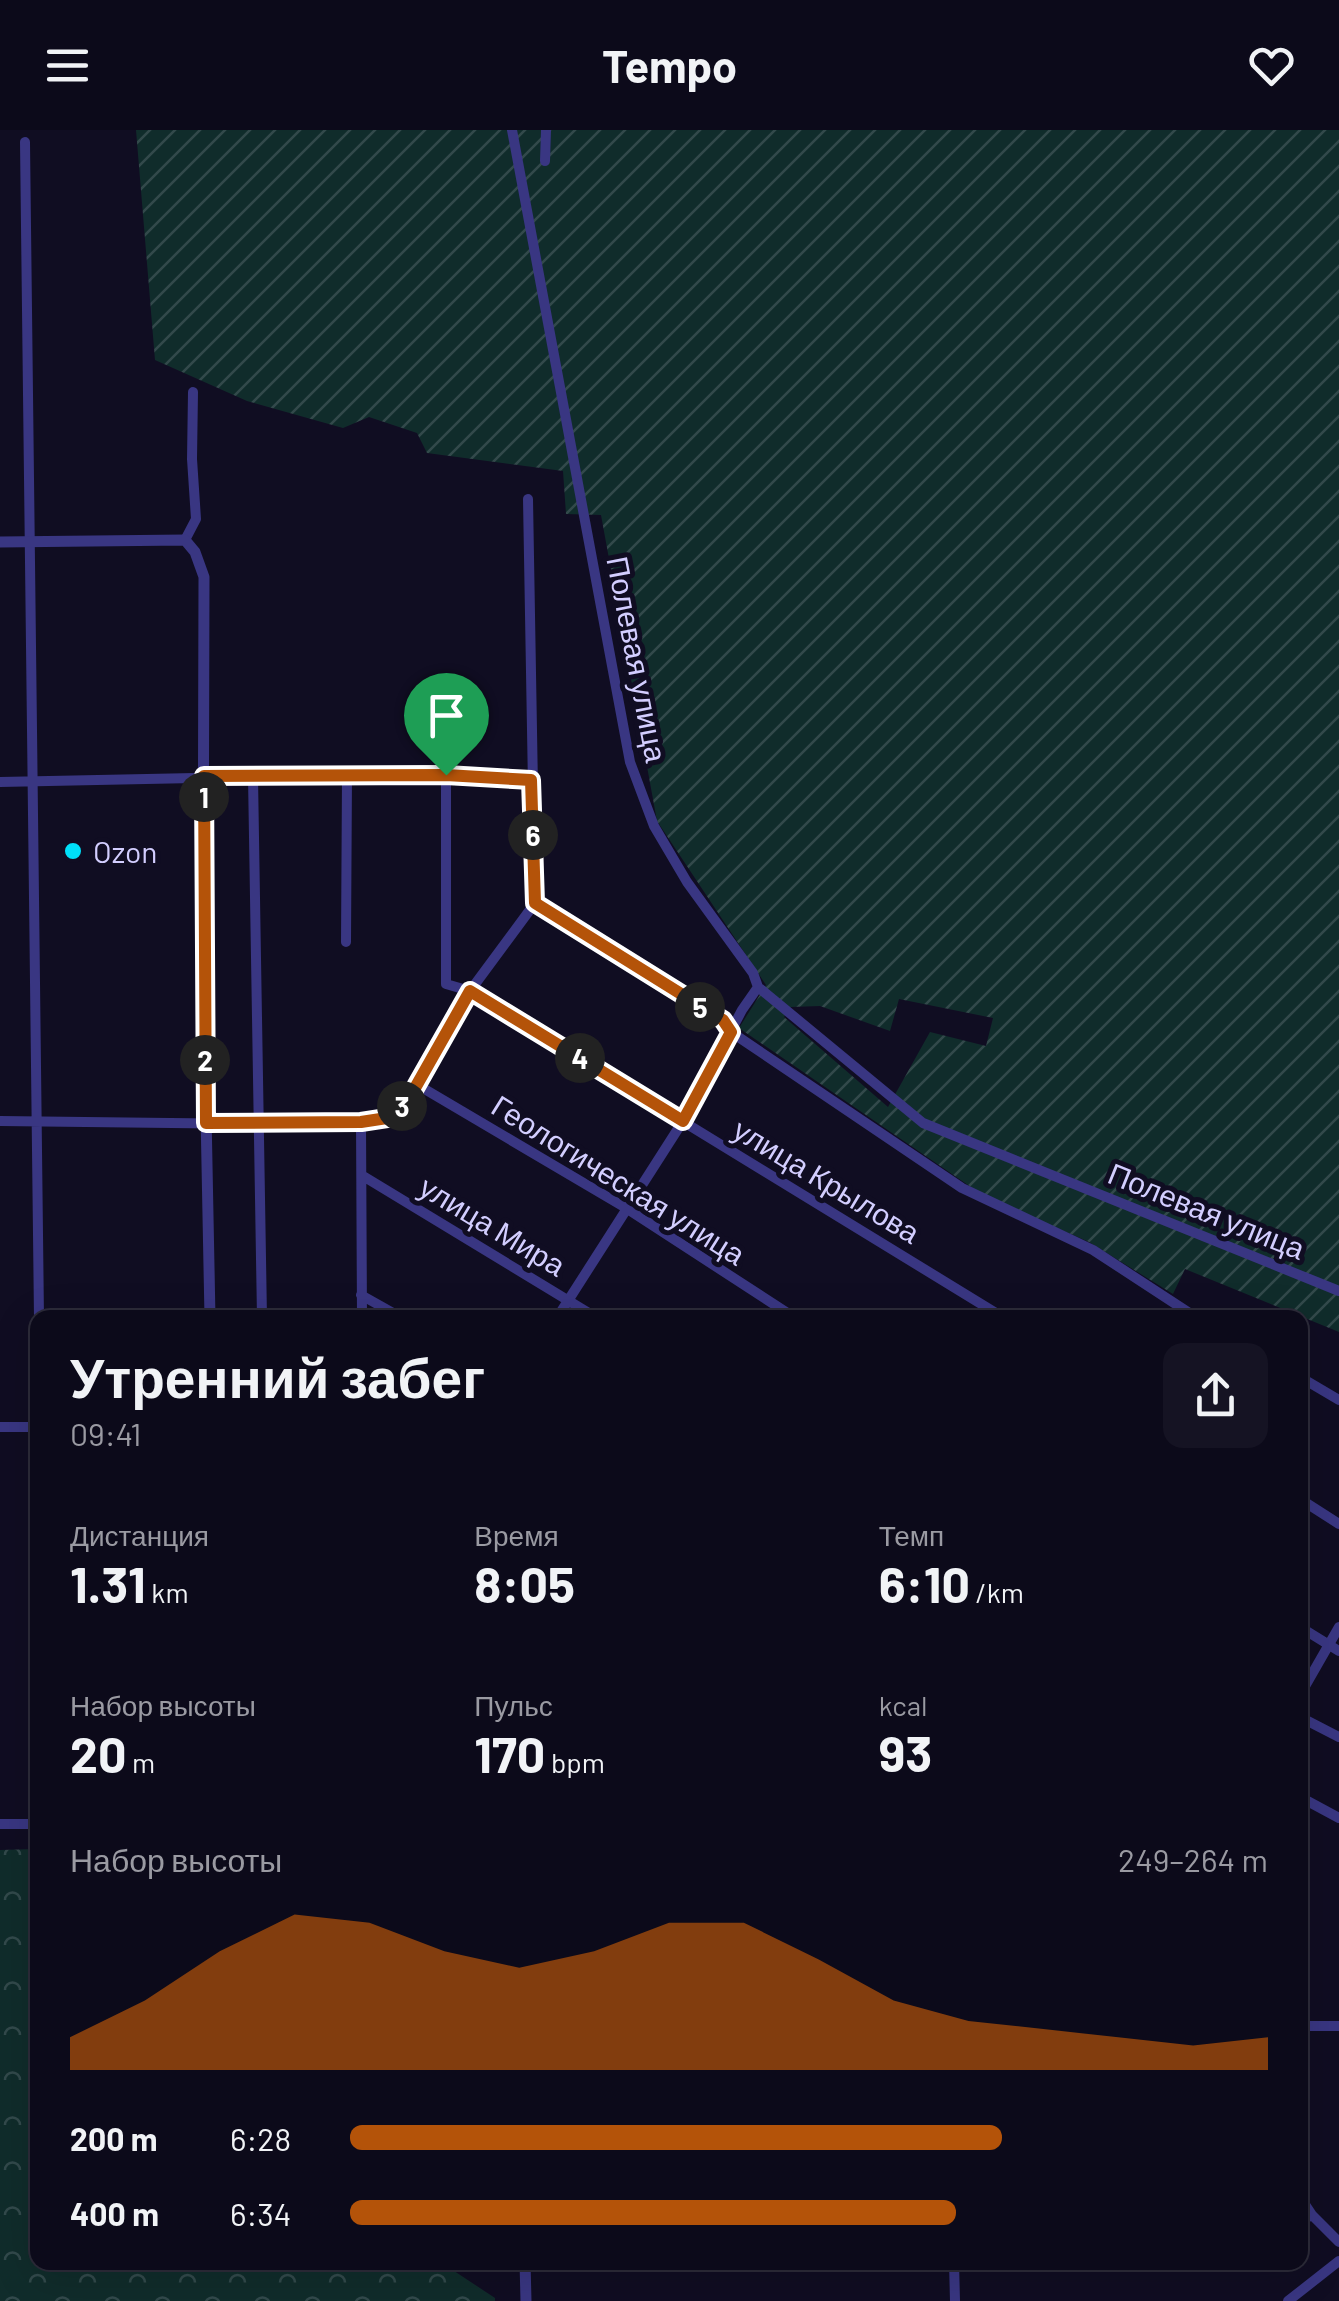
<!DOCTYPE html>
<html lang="ru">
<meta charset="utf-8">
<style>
:root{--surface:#0c0a1a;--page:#151323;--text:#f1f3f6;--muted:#9a9aa2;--line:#2c2b39;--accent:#b45309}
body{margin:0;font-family:Barlow,sans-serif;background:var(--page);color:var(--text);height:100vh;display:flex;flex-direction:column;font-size:38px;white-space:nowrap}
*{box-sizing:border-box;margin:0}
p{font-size:32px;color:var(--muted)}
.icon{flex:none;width:55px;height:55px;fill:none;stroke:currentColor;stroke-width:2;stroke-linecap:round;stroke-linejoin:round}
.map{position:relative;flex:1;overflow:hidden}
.sheet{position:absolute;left:30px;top:1180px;width:1278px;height:960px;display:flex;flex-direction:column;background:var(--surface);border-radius:20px;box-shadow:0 10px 40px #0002,0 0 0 2px var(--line)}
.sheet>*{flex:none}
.pin{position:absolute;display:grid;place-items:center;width:85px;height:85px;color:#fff;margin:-102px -42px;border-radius:50% 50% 50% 0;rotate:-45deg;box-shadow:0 0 10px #0007}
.pin .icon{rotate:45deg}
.km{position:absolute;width:50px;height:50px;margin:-25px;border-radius:50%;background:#222;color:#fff;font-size:28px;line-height:50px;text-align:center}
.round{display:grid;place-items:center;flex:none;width:105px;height:105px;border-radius:20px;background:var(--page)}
.overview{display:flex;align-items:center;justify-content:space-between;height:170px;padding:0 40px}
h1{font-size:55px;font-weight:700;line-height:75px}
.metrics{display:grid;grid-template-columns:repeat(3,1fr);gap:15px;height:170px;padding:10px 40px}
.metrics div{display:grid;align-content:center}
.metrics b{font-size:50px;font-weight:700}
.metrics small{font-size:28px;font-weight:400}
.metrics p{font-size:28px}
.chart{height:280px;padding:20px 40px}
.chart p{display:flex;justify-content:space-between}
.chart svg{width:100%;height:180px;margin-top:10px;fill:var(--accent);opacity:.7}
ul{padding:0 40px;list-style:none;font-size:32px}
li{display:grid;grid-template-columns:160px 120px 1fr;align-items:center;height:75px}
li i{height:25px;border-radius:12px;background:var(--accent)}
header{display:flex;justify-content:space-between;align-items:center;height:130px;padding:0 40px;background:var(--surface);font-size:45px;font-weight:700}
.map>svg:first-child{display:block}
</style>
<header><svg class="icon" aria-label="menu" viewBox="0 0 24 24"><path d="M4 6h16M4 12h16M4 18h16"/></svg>Tempo<svg class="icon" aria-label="heart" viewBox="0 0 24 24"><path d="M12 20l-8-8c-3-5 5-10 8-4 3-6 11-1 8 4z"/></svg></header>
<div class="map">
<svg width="1339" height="2171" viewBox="0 0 1339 2171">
<defs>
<pattern id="park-crowns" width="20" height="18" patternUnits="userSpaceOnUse" patternTransform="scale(2.5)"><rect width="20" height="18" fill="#102c2b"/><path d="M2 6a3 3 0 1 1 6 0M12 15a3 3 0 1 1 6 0" fill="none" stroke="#32494b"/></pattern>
<pattern id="garden-furrows" width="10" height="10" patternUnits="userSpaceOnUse" patternTransform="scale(2.5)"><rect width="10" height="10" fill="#102c2b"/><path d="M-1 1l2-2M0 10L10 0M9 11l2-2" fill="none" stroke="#32494b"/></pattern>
</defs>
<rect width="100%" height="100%" fill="#100d22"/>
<path fill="url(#park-crowns)" d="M37,1719l1,413 404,1 53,35v3h-495v-451z"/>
<path fill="url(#garden-furrows)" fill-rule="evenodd" d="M136,0h1203v1202l-154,-63 -12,25 -84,-52 -105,-46 -245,-168 27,-43 -109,-164 -56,-306 -35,-1 -3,-43 -136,-18 -10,-20 -48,-16 -26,11 -96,-27 -92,-41zM899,869l94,19 -7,28 -56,-14 -42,75 -104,-90 7,-10 29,-1 70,25z"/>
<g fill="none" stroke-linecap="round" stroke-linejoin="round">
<path stroke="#393682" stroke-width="10" d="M512,0l118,632 24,64 33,56 66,91 5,14 165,136 416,168
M25,12l14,1176
M545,31l1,-31
M185,410l11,-21 -4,-60 1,-67
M446,645v209l24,7 534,327
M253,647l9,541
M0,652l347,-7 184,4
M535,773l188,117 8,12 231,156 131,62 104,68
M346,812l1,-167
M416,954l210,124 169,110
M0,991l258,3 103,-2 26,-4 18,-14 65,-113 65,-88 -7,-404
M361,992l1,196
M363,1046l234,142
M361,1165l41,23
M557,1188l126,-197 59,-111 16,-23
M1300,1247l39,23
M0,1297h38
M1300,1369l39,25
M1300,1497l39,24
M1300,1565l39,-68
M1300,1587l39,20
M1300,1667l39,21
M0,1694h38
M1300,1896h39
M1300,2067l12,18
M1300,2091l12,-6 27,27
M954,2132l1,39
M1288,2171l51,-40"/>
<path stroke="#393682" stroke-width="11" d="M0,412l185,-2 10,12 9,25 -1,383 7,358
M525,2132l1,39"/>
</g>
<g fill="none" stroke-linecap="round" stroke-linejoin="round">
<g stroke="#fff" stroke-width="20">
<path id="route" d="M446,645l85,5 4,123 188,117 8,12 -48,89 -213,-130 -64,113 -19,14 -26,4 -155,1 -2,-347z"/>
</g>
<use href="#route" stroke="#b45309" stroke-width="12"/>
</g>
<circle fill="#00e0f9" stroke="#100d22" stroke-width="4" cx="73" cy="721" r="10"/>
<g text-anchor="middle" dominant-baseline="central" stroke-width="10" stroke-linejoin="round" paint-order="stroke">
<g font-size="30" fill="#d3ceff" stroke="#100d22">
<text transform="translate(638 529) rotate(79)">Полевая улица</text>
<text transform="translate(619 1049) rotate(32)">Геологическая улица</text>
<text transform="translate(827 1050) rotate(31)">улица Крылова</text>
<text transform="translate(1207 1080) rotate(22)">Полевая улица</text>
<text transform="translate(493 1095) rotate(31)">улица Мира</text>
</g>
<g font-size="30" fill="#d3ceff" stroke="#100d22" text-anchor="start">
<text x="93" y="721">Ozon</text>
</g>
</g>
</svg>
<div class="pin" style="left:446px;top:645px;background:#1e9e55"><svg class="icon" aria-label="arrive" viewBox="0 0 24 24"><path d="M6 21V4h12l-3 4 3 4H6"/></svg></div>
<b class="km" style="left:204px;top:667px">1</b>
<b class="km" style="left:205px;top:930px">2</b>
<b class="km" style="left:402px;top:976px">3</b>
<b class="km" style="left:580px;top:928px">4</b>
<b class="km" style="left:700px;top:877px">5</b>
<b class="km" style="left:533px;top:705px">6</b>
<section class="sheet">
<div class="overview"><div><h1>Утренний забег</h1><p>09:41</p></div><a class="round"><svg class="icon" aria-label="share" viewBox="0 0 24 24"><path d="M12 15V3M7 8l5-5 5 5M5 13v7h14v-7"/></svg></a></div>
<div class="metrics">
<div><p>Дистанция</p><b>1.31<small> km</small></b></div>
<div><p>Время</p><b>8:05</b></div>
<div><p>Темп</p><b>6:10<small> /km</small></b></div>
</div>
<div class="metrics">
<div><p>Набор высоты</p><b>20<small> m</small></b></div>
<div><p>Пульс</p><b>170<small> bpm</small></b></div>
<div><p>kcal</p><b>93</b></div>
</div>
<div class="chart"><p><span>Набор высоты</span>249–264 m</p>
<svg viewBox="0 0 160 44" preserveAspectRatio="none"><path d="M0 44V36L10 27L20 15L30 6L40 8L50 15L60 19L70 15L80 8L90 8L100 17L110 27L120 32L130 34L140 36L150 38L160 36V44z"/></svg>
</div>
<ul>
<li><b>200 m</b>6:28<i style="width:71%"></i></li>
<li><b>400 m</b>6:34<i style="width:66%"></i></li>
</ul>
</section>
</div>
